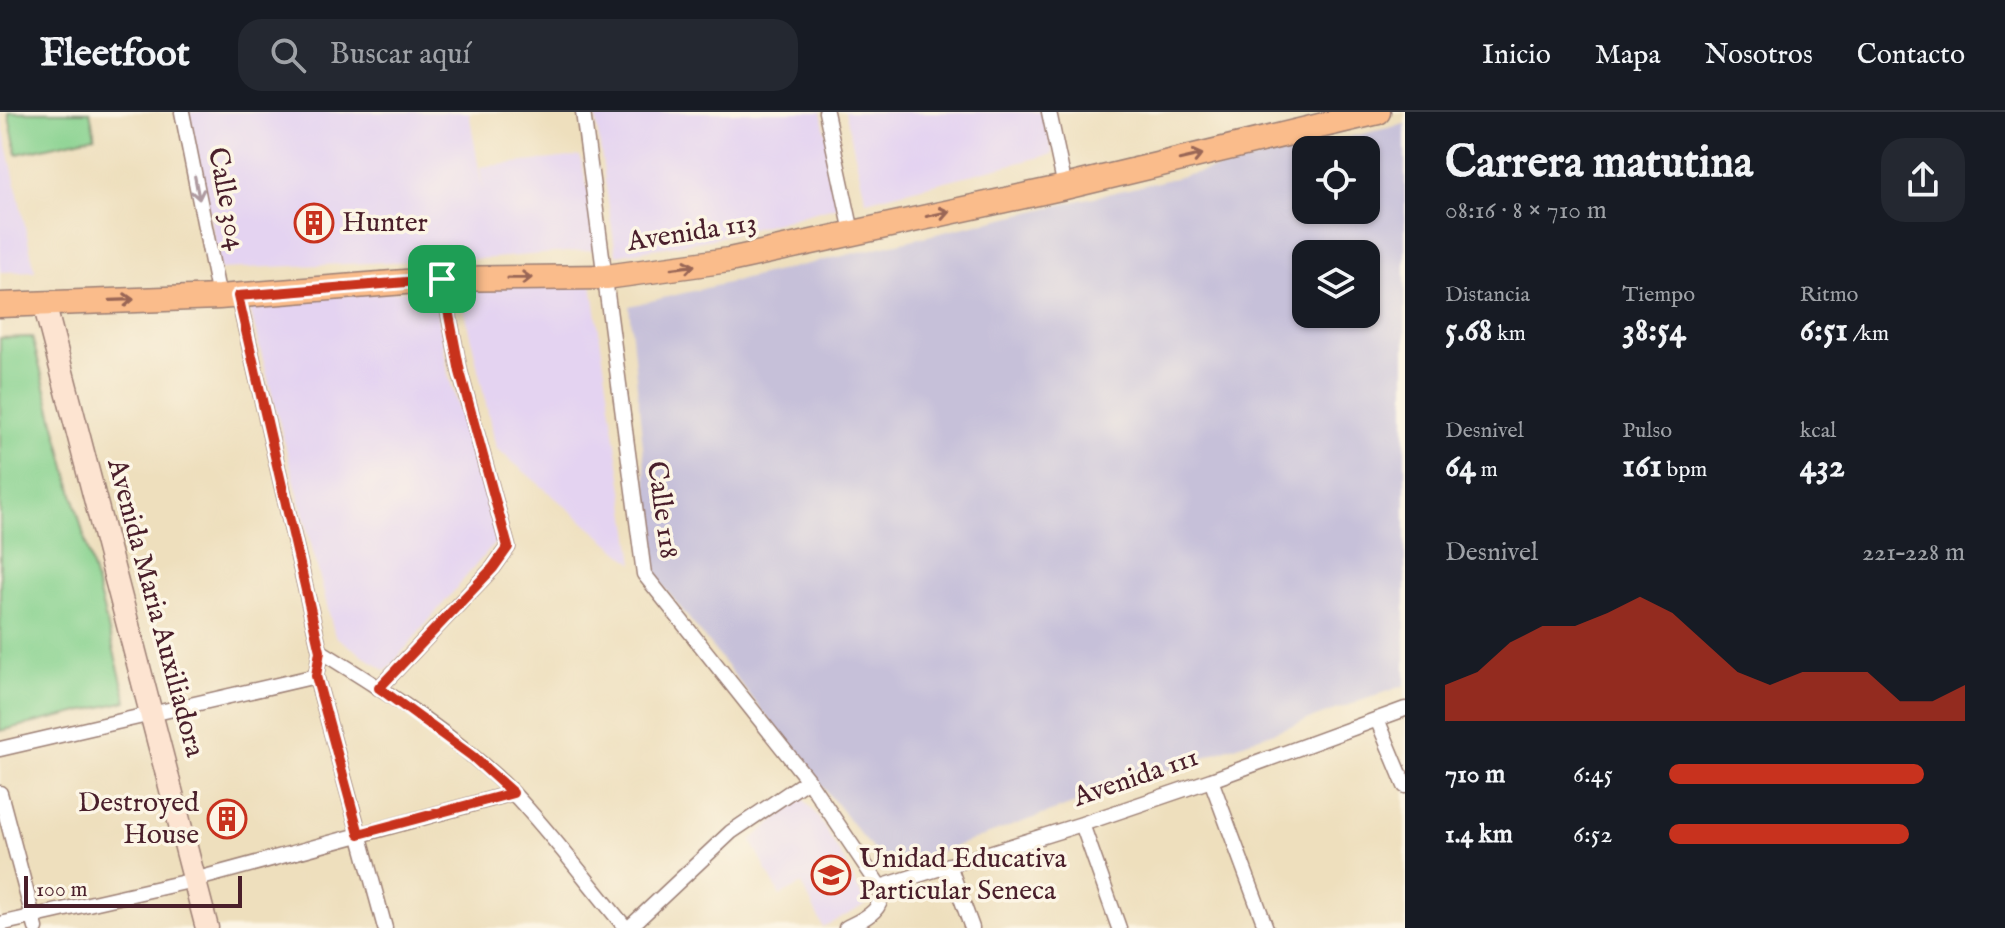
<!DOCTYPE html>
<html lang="es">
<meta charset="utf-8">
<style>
:root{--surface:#171b24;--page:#242831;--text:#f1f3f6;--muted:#9ea1a6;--line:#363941;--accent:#c8321e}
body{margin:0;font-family:"IM FELL English",serif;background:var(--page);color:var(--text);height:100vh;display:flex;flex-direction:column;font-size:30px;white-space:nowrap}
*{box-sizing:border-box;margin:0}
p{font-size:26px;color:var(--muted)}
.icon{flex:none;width:44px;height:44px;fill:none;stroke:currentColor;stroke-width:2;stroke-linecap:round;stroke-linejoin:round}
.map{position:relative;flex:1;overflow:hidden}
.panel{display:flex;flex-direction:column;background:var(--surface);width:600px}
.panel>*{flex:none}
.fabs{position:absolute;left:1292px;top:24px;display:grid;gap:16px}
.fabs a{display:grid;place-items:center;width:88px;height:88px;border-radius:16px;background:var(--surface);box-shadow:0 2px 6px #0004;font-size:40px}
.scale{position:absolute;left:24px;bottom:20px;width:218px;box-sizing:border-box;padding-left:8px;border:4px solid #4a1f2b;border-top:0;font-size:22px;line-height:28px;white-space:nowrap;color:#4a1f2b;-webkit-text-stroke:6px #fcf5e5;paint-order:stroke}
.pin{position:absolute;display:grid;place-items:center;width:68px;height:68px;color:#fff;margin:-34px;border-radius:16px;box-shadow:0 4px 12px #0006}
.round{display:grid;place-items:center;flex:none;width:84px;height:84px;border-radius:24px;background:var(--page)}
.head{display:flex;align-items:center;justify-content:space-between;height:136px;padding:0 40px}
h1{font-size:44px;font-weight:800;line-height:60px}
.metrics{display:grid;grid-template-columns:repeat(3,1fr);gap:12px;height:136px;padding:8px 40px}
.metrics div{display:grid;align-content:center}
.metrics b{font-size:34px;font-weight:800}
.metrics small{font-size:22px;font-weight:400}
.metrics p{font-size:22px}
.chart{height:224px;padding:16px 40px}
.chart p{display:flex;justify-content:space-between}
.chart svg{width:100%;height:144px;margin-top:8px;fill:var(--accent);opacity:.7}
ul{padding:0 40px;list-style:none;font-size:26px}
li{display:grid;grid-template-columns:128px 96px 1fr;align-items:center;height:60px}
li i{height:20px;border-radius:10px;background:var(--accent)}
header{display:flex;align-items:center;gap:48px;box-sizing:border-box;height:112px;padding:0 40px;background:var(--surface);border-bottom:2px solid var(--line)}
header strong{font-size:38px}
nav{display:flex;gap:44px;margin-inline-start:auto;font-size:28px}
.search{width:560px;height:72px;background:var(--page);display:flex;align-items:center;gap:20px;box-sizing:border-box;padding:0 28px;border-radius:24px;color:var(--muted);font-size:30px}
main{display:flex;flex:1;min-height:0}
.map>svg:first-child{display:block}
</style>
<header>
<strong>Fleetfoot</strong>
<div class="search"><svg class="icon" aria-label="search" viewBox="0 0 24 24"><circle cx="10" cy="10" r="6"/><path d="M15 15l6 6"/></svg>Buscar aquí</div>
<nav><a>Inicio</a><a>Mapa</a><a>Nosotros</a><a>Contacto</a></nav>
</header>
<main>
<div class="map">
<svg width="1405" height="816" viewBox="0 0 1405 816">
<rect width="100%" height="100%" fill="#fcf5e5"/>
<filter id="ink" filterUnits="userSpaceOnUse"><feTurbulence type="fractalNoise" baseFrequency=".0125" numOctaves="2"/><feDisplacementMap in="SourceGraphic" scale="16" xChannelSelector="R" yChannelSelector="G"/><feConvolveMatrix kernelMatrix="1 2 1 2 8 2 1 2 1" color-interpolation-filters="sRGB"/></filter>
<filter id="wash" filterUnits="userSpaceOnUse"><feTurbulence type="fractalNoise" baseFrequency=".006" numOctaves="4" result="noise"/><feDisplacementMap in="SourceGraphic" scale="32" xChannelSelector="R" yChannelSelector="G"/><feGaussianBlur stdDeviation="1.8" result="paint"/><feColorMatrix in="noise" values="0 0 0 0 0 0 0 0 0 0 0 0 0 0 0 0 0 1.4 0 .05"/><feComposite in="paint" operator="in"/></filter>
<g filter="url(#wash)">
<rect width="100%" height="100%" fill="#eedfbd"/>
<path fill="#e4d3f1" d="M189,0h280l14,80 -3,-25 100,-11 22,93 -108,9 -274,11z
M595,0h226l21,93 -134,35 -92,15z
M845,0h199l9,42 -187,47z
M0,1l35,158 -35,1z
M592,172l42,280 -138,-116 -37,-163z
M434,177l14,85 50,165 -112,132 -51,-35 -87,-334z
M802,685l16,20 27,45 21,43 -43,22 -21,-43 -22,12 -29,-56z"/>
<path fill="#c6c0d9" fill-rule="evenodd" d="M1405,12v561l-516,185 -233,-293 -27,-271zM1306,38h60v60h-60zM1306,142h60v60h-60z"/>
<path fill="#87d28f" stroke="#68785d" stroke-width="2" d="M8,0h82l5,24 -78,18z
M32,225l95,364 -127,30v-393z"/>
</g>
<g filter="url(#ink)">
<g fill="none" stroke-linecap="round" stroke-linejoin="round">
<g stroke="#9c7f74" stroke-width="17">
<path id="street" d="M182,0l37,185
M583,0l61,462 164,206 72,107c6,24 -17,32 -34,41
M826,0l26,120
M1049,0l16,75
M238,184l82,355 -4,25 69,252
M320,539c67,41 136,85 192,141 40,42 76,91 114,136
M379,576l114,-120 15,-21 -48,-175 -18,-93
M1377,607l28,67
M0,637l316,-73
M1211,668l55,148
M0,681l36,135
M1082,712l37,104
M949,753l23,63
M880,775l202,-63 129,-44 194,-71
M0,812l194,-44 319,-87
M629,816l102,-96 77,-52"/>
</g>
<g stroke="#9c7f74" stroke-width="25">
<path id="secondary" d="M44,191l163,625"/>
</g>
<g stroke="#9c7f74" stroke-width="27">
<path id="primary" d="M0,193l219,-8 223,-18 164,-2 123,-17 336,-73 313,-75"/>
</g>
<use href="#street" stroke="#fff" stroke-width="14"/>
<use href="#secondary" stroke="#fde4d1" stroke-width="22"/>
<use href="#primary" stroke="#fabc8b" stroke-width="24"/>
</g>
<defs><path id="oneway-shaft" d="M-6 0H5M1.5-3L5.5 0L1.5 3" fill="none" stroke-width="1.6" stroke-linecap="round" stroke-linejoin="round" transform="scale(2)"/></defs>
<g stroke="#996656">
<use href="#oneway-shaft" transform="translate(1191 45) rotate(-13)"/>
<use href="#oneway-shaft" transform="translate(938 102) rotate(-12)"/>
<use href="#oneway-shaft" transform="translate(683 155) rotate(-8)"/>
<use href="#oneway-shaft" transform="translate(520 166) rotate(-1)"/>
<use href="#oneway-shaft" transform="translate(122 188) rotate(-2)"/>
</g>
<use stroke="#ae9aa0" href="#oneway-shaft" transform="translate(197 76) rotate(79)"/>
</g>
<g fill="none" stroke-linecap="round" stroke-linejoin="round" filter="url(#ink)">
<g stroke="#fff" stroke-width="16">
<path id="route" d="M442,167l18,93 48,175 -15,21 -114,120 93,68 41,37 -154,41 -43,-158 4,-25 -82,-355z"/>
</g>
<use href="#route" stroke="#c8321e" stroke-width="10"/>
</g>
<defs>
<g id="building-ring" transform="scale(2)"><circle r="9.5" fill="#fcf5e5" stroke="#c8321e" stroke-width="1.5"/><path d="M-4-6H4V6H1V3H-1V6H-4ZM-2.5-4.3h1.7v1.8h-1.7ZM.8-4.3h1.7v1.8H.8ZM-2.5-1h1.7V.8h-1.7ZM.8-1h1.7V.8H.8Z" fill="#c8321e"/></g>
<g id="school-ring" transform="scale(2)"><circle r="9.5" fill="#fcf5e5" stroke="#c8321e" stroke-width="1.5"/><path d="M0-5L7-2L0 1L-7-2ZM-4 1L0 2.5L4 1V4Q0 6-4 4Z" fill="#c8321e"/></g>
</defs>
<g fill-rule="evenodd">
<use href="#building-ring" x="314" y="111"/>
<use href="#building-ring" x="227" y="707"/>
<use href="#school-ring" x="831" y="763"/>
</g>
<g text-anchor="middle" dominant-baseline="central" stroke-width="7" stroke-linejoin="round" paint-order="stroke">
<g font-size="28" fill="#4a1f2b" stroke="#fcf5e5">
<text transform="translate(226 87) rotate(79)">Calle 304</text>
<text transform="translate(692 121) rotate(-9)">Avenida 113</text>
<text transform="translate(662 398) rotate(82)">Calle 118</text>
<text transform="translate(155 496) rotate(75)">Avenida Maria Auxiliadora</text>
<text transform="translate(1136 666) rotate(-19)">Avenida 111</text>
</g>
<g font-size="28" fill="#4a1f2b" stroke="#fcf5e5" text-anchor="start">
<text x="342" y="111">Hunter</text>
<text x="199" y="691" text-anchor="end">Destroyed<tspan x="199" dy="32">House</tspan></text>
<text x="859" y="747">Unidad Educativa<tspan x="859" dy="32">Particular Seneca</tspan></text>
</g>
</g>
</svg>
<div class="fabs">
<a><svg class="icon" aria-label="locate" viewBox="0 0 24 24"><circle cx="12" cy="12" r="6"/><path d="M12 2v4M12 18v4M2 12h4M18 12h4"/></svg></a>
<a><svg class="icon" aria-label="layers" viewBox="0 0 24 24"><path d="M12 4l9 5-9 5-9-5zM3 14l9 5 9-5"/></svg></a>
</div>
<div class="scale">100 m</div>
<div class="pin" style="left:442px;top:167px;background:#1e9e55"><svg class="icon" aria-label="arrive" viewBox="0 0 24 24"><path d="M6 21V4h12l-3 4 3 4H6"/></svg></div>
</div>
<section class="panel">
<div class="head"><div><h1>Carrera matutina</h1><p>08:16 · 8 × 710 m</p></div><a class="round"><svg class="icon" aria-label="share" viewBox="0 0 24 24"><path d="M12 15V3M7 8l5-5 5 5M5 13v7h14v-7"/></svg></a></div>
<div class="metrics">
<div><p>Distancia</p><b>5.68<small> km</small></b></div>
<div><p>Tiempo</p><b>38:54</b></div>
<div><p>Ritmo</p><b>6:51<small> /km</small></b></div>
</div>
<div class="metrics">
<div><p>Desnivel</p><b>64<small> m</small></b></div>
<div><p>Pulso</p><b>161<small> bpm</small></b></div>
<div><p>kcal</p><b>432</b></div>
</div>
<div class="chart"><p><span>Desnivel</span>221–228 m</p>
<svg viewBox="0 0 160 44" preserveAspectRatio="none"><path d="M0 44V33L10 29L20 20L30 15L40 15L50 11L60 6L70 11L80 20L90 29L100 33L110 29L120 29L130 29L140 38L150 38L160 33V44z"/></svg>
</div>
<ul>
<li><b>710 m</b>6:45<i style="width:86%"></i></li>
<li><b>1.4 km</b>6:52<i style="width:81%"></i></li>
</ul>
</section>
</main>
